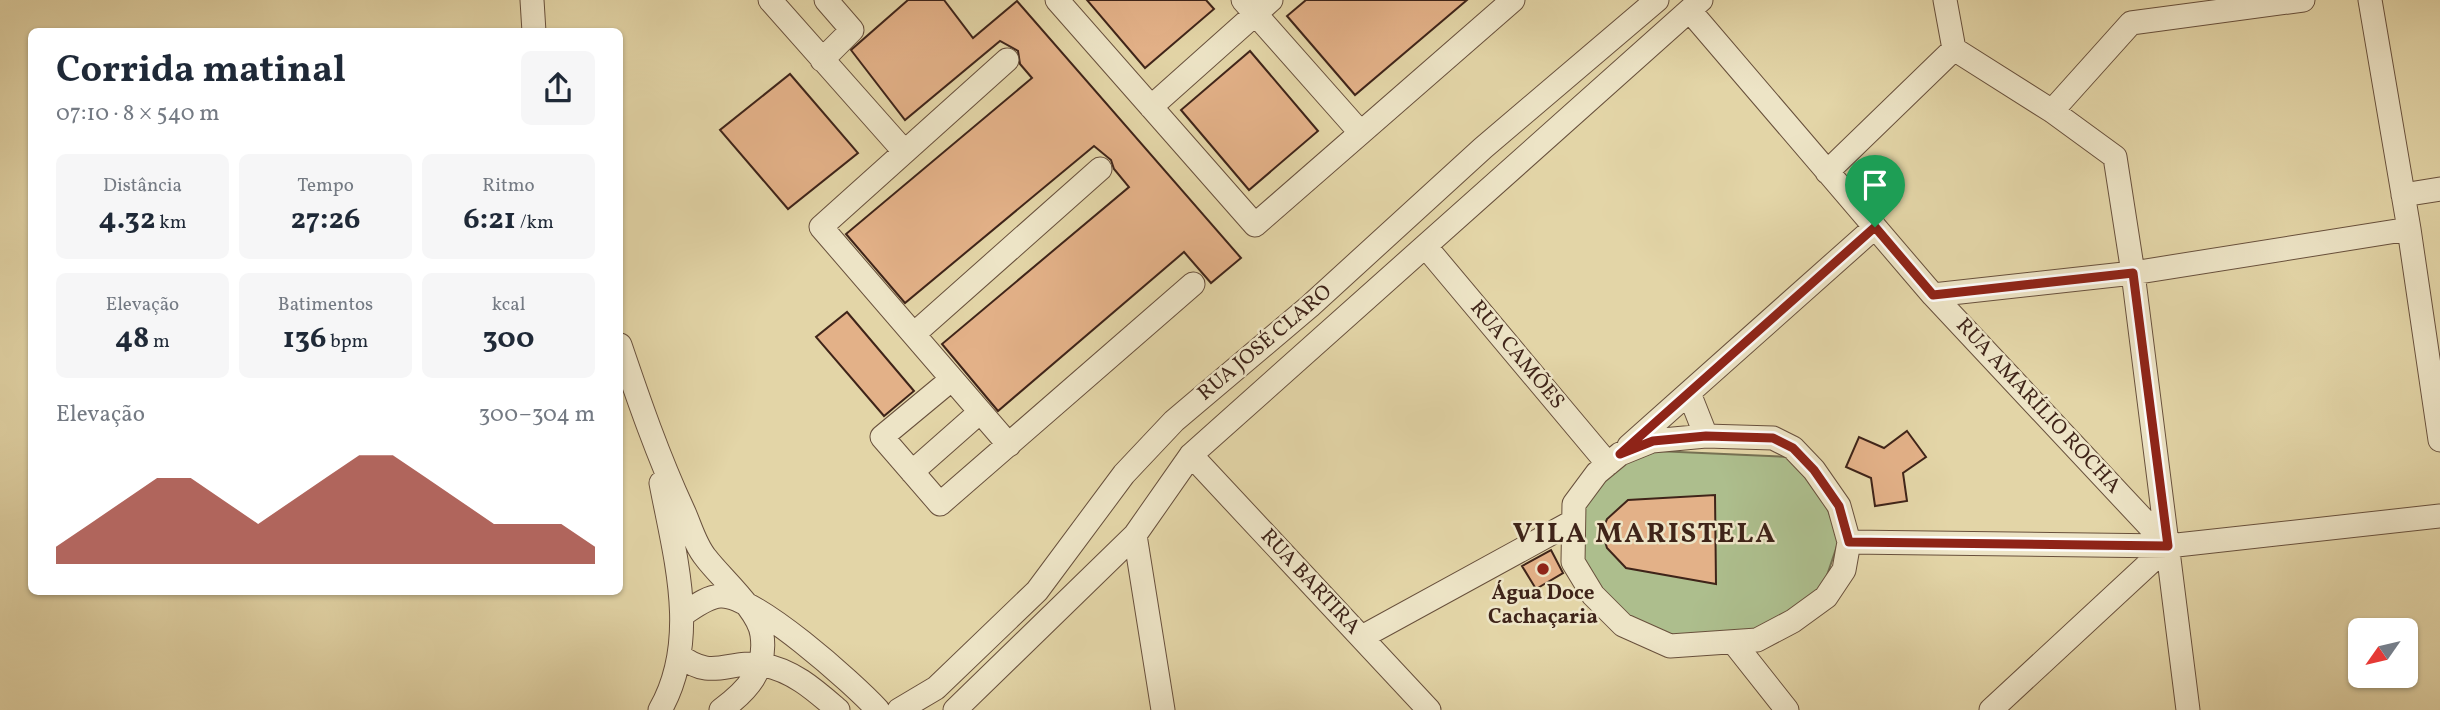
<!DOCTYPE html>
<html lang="pt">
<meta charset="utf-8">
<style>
:root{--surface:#fff;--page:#f6f6f7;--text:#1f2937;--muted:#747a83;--accent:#8f2418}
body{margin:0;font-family:Vollkorn,serif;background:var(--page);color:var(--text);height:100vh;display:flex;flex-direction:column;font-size:26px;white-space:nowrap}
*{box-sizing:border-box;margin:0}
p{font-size:23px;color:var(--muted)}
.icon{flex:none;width:38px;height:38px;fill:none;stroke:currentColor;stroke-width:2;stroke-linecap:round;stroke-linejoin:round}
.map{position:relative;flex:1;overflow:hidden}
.details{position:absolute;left:28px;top:28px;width:595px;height:567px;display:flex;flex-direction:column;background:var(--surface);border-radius:10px;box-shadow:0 2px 5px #0004}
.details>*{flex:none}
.needle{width:46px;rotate:236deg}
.tools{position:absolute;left:2348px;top:618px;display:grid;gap:14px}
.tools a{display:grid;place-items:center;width:70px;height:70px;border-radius:10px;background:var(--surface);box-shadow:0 2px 5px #0004;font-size:35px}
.pin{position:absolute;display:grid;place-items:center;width:60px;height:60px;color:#fff;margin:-72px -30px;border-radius:50% 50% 50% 0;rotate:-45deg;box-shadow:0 0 7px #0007}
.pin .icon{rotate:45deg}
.round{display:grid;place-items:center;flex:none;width:74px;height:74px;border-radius:10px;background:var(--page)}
.head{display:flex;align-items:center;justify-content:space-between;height:119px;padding:0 28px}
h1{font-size:38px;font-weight:700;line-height:52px}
.metrics{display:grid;grid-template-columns:repeat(3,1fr);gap:10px;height:119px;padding:7px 28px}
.metrics div{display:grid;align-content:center;border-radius:10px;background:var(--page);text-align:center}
.metrics b{font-size:30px;font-weight:700}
.metrics small{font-size:19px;font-weight:400}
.metrics p{font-size:19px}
.chart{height:196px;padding:14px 28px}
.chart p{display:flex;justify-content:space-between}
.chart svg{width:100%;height:126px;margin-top:7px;fill:var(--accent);opacity:.7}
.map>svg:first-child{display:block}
</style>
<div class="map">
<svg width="2440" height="710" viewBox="0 0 2440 710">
<rect width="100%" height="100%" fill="#e3d5a7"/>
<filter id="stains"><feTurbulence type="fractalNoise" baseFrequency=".00286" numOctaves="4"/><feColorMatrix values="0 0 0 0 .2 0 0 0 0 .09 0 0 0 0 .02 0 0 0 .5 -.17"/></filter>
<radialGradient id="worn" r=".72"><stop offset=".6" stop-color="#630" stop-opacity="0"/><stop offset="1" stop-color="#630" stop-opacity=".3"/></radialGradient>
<path fill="#adbe8d" stroke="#767153" stroke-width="2" d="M1657,451l135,6 32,42 15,41 -16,47 -68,47 -83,6 -43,-22 -30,-28 -20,-33 1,-34 7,-21 11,-18 23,-20z"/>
<path fill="#e3b188" stroke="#3f2419" stroke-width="2" d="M908,0h36l29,38 44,-37 224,257 -30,25 -27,-31 -186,159 -56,-67 187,-157 -15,-18 -3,-9 -17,-14 -189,157 -59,-69 186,-156 -12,-14 -2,-13 -18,-10 -95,79 -54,-70z
M1087,0h119l8,9 -69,59z
M1306,0h161l-112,95 -68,-79z
M1250,51l68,80 -69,59 -68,-80z
M790,74l68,79 -70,56 -68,-79z
M847,312l67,79 -30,25 -68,-79z
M1907,431l19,26 -23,16 4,28 -32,5 -4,-28 -25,-11 13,-30 25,11z
M1715,495l1,89 -90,-16 -19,-20 -5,-17 5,-12 21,-19z
M1551,550l12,23 -27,16 -14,-23z"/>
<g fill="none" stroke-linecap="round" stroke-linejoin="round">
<g stroke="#68503c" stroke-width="25">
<path id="minor" d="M532,0l2,32
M770,0l133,150
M1057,0l198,225 258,-225
M1243,0l117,132
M2370,0l39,229 31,211
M1690,11l243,284 235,251
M1954,49l98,62 63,46 18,116 55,437
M822,60l30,-30 -26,-30
M1007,60l-186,167 188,218
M1151,107l120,-107
M2052,111l79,-88 172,-23
M1827,172l127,-123 -9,-49
M2403,195l37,-6
M1426,247l182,217
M1933,295l200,-22 276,-44
M914,334l186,-165
M620,345c19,56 38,111 63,165 7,15 12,35 23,48 15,20 53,52 56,77 5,35 -15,56 -41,75
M952,379l-70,58 58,67 253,-220
M1689,393l17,43
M1706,436l67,2 20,10 21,22 25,36 10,36 -5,28 -18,27 -33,24 -36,19 -87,6 -47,-21 -30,-30 -20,-33 1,-58 23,-31 23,-19 32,-13z
M1629,446l246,-219
M1191,455l238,255
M912,472l68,-60
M1135,535l28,175
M1849,542l319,4 272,-30
M682,615c11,-7 24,-18 38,-19 33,-3 134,88 158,114
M1362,637l210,-115
M1734,643l53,67
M679,655c33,27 50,4 84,10 30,5 53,26 75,45
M660,710c40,-70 15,-153 1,-227
M899,710l37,-22 101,-97 87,-117 50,-53 136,-115 173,-158 174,-148
M955,710l180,-175 56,-80 510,-455
M1991,710l177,-164"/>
</g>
<use href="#minor" stroke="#ede4c6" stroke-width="23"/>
</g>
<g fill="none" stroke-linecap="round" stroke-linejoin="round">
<g stroke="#fff" stroke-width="14">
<path id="route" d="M1875,227l58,68 200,-22 35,273 -319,-4 -10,-36 -25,-36 -21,-22 -20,-10 -67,-2 -53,5 -33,13z"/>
</g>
<use href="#route" stroke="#8f2418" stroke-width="9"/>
</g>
<circle fill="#8f2418" stroke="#ede4c6" stroke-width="2.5" cx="1543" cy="569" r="7"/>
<g text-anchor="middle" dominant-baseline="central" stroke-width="5" stroke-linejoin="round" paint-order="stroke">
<g font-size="21" fill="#3f2419" stroke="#ede4c6">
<text transform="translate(1265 343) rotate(-40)">RUA JOSÉ CLARO</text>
<text transform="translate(1517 355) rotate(50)">RUA CAMÕES</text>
<text transform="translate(2038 406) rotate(47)">RUA AMARÍLIO ROCHA</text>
<text transform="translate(1310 582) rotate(47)">RUA BARTIRA</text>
</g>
<g font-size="21" font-weight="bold" fill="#3f2419" stroke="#ede4c6">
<text x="1543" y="593">Água Doce<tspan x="1543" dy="24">Cachaçaria</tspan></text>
</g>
<g font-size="28" font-weight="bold" letter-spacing="2" fill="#3f2419" stroke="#ede4c6">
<text x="1645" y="534">VILA MARISTELA</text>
</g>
</g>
<rect width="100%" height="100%" filter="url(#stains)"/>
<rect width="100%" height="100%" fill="url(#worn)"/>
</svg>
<div class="tools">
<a><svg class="needle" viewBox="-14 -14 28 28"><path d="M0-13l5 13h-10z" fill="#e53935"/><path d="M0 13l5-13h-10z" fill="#747a83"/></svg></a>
</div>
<div class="pin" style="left:1875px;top:227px;background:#1e9e55"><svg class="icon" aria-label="arrive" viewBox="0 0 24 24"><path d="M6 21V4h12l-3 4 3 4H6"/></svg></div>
<section class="details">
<div class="head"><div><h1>Corrida matinal</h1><p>07:10 · 8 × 540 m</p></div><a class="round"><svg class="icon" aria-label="share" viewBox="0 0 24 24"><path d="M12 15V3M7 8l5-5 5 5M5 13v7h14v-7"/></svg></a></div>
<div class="metrics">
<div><p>Distância</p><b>4.32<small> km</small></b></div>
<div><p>Tempo</p><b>27:26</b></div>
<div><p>Ritmo</p><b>6:21<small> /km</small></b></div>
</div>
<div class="metrics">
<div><p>Elevação</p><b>48<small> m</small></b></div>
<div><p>Batimentos</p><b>136<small> bpm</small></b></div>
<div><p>kcal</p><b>300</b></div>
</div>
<div class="chart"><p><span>Elevação</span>300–304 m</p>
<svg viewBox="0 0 160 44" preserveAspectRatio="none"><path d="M0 44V38L10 30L20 22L30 14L40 14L50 22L60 30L70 22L80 14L90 6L100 6L110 14L120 22L130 30L140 30L150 30L160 38V44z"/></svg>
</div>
</section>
</div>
